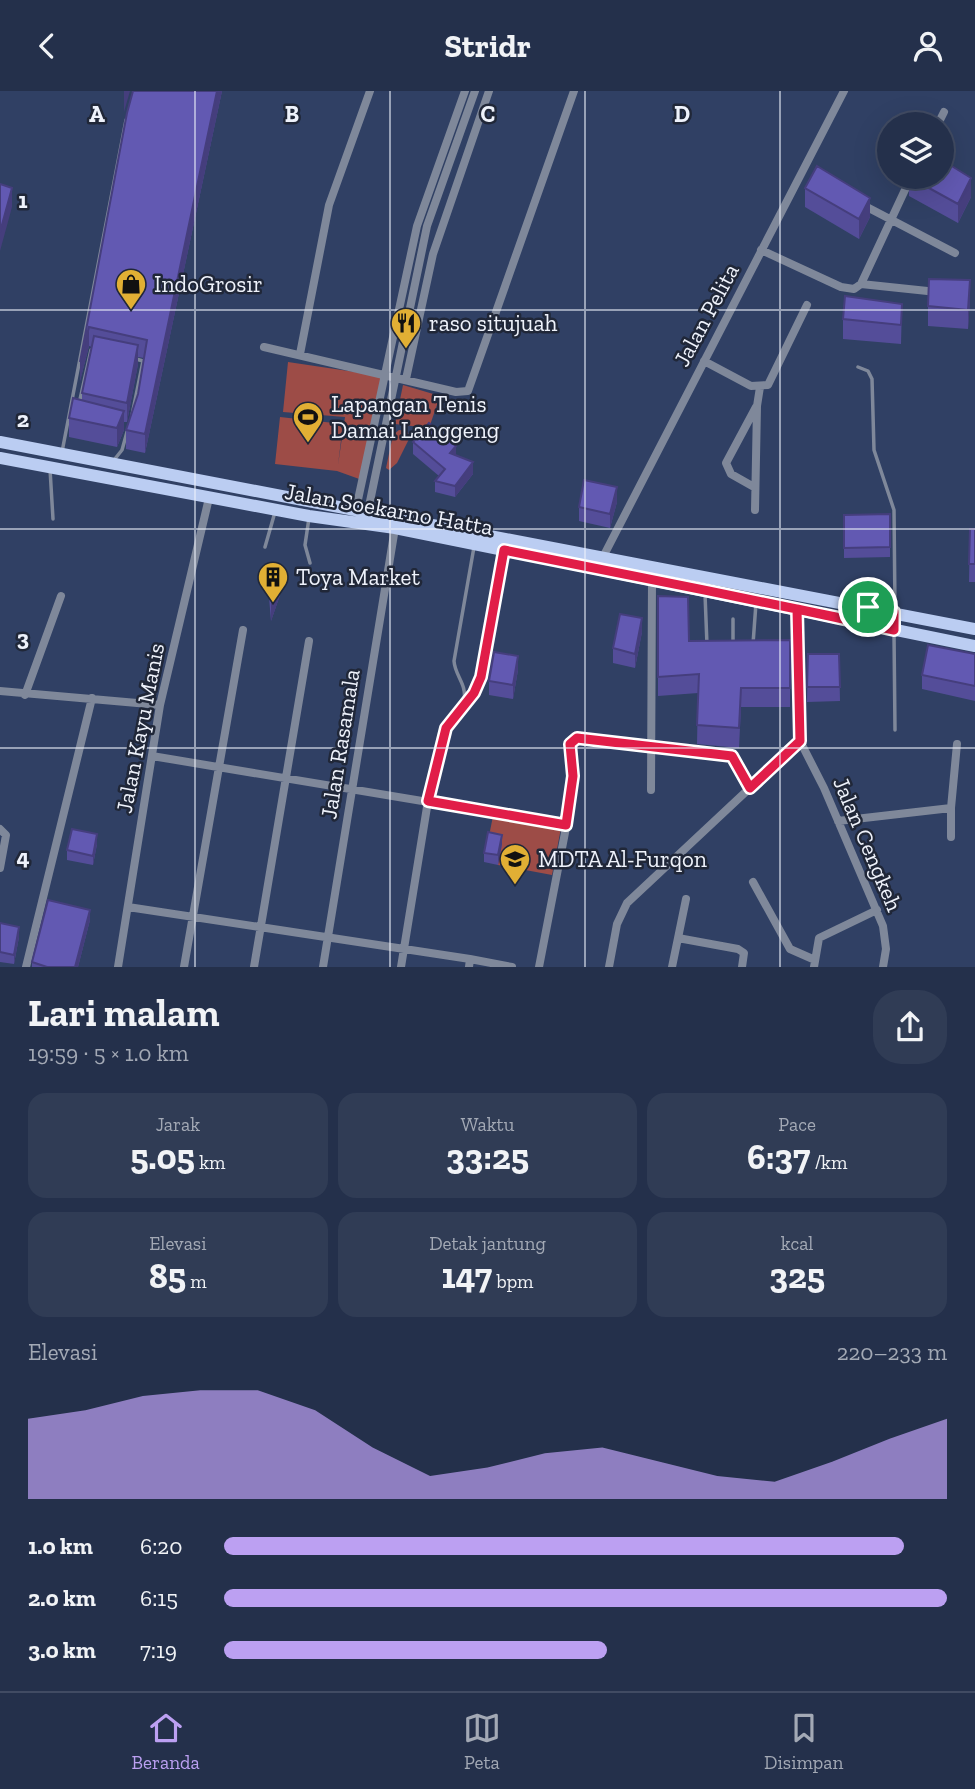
<!DOCTYPE html>
<html lang="id">
<meta charset="utf-8">
<style>
:root{--surface:#24304b;--page:#303c55;--text:#f1f3f6;--muted:#a3a9b5;--line:#414b63;--accent:#bca0f2}
body{margin:0;font-family:"Zilla Slab",serif;background:var(--page);color:var(--text);height:100vh;display:flex;flex-direction:column;font-size:26px;white-space:nowrap}
*{box-sizing:border-box;margin:0}
p{font-size:23px;color:var(--muted)}
.icon{flex:none;width:38px;height:38px;fill:none;stroke:currentColor;stroke-width:2;stroke-linecap:round;stroke-linejoin:round}
.map{position:relative;height:876px;overflow:hidden}
.details{display:flex;flex-direction:column;background:var(--surface);flex:1}
.details>*{flex:none}
.controls{position:absolute;left:877px;top:21px;display:grid;gap:14px}
.controls a{display:grid;place-items:center;width:77px;height:77px;border-radius:50%;background:var(--surface);box-shadow:0 7px 28px #0002,0 0 0 2px var(--line);font-size:35px}
.pin{position:absolute;display:grid;place-items:center;width:60px;height:60px;color:#fff;margin:-30px;border:4px solid #fff;border-radius:50%;box-shadow:0 2px 7px #0007}
.round{display:grid;place-items:center;flex:none;width:74px;height:74px;border-radius:28px;background:var(--page)}
.head{display:flex;align-items:center;justify-content:space-between;height:119px;padding:0 28px}
h1{font-size:38px;font-weight:700;line-height:52px}
.figures{display:grid;grid-template-columns:repeat(3,1fr);gap:10px;height:119px;padding:7px 28px}
.figures div{display:grid;align-content:center;border-radius:18px;background:var(--page);text-align:center}
.figures b{font-size:35px;font-weight:700}
.figures small{font-size:19px;font-weight:400}
.figures p{font-size:19px}
.chart{height:196px;padding:14px 28px}
.chart p{display:flex;justify-content:space-between}
.chart svg{width:100%;height:126px;margin-top:7px;fill:var(--accent);opacity:.7}
ul{padding:0 28px;list-style:none;font-size:23px}
li{display:grid;grid-template-columns:112px 84px 1fr;align-items:center;height:52px}
li i{height:18px;border-radius:9px;background:var(--accent)}
header{display:flex;justify-content:space-between;align-items:center;height:91px;padding:0 28px;background:var(--surface);font-size:32px;font-weight:700}
.tab-bar{display:flex;justify-content:space-around;align-items:center;height:98px;border-top:2px solid var(--line);background:var(--surface);font-size:19px;color:var(--muted)}
.tab-bar a{display:grid;justify-items:center;gap:4px}
.tab-bar .selected{color:var(--accent)}
.map>svg:first-child{display:block}
</style>
<header><svg class="icon" aria-label="back" viewBox="0 0 24 24"><path d="M15 5l-7 7 7 7"/></svg>Stridr<svg class="icon" aria-label="person" viewBox="0 0 24 24"><circle cx="12" cy="8" r="4"/><path d="M4 21q1-7 8-7t8 7"/></svg></header>
<div class="map">
<svg width="975" height="876" viewBox="0 0 975 876">
<rect width="100%" height="100%" fill="#304064"/>
<path fill="#9d4c47" d="M288,271l94,14 -20,104 -25,-9 -62,-7 5,-47 63,7 -5,41 7,-48 -62,-5z
M403,294l37,11 -11,32 -34,-4z
M399,339l8,1 3,6 -13,26 -8,7 -3,-2 7,-33z
M493,725l68,12 -9,47 -54,-10 -10,-24z"/>
<g fill="none" stroke-linecap="round" stroke-linejoin="round">
<path stroke="#7f889a" stroke-width="3.5" d="M858,276l10,4 4,8 2,71 20,60 1,99
M79,313l12,-54 3,1
M132,324l11,-54 -7,-2
M62,361l64,-332
M114,369l8,-10 5,-18
M50,378l3,50
M309,427l-4,27 5,18
M265,456l10,-35
M705,503l2,51
M733,528v26
M894,543l1,96
M753,553l3,-41
M464,609c3,-16 -9,-24 -10,-39l20,-114
M464,610c29,-21 34,-113 40,-149"/>
<path stroke="#7f889a" stroke-width="8" d="M938,33l6,-12
M863,114l92,48
M761,159l80,37 13,2 7,-5 76,8
M861,193l50,-107
M264,256l192,45 12,-1 106,-300
M300,263l29,-149 41,-114
M704,270l47,25 17,-1 39,-80
M406,288l27,-125 56,-163
M754,396l-23,-13 -5,-11 30,-56
M356,418l61,-283 48,-135
M755,419l2,-104 3,-19
M368,420l59,-285 48,-135
M603,466l241,-466
M798,518l2,132 24,47 59,138 3,23 -3,18
M0,600l160,14
M25,604l36,-99
M152,665l414,69
M651,699l1,-210
M951,717v29
M838,730l113,-13 6,-64
M0,738l6,6 -6,33
M753,791l37,67 25,11
M128,816l342,52 -1,8
M678,847l8,-39
M470,868l42,8
M26,876l66,-269
M118,876l42,-262 49,-207
M184,876l59,-337
M254,876l55,-326
M323,876l72,-439
M401,876l27,-166 14,-64 22,-35
M539,876l30,-155 3,-73 160,17 18,32
M609,876l8,-43 10,-21 173,-162
M672,876l6,-29 60,11 6,4 -2,14
M814,876l5,-29 58,-28"/>
<path stroke="#bbcdf2" stroke-width="12" d="M0,351l975,187
M0,367l309,58 86,12 580,118"/>
</g>
<path fill="#544d99" d="M133,0h89l-77,362 -19,-4v-19l12,-36 6,-36 -6,-1v7l-11,58h-3v8l-7,17 -48,-10v-19l13,-17v-8l10,-46 -3,-1 -9,35v-19z
M909,86l62,20 -13,26 -49,-27z
M805,97l65,29 -11,22 -54,-32z
M970,208l-2,30 -40,-3v-20z
M902,213l-1,40 -58,-5v-20z
M413,351l43,14 17,18 -18,23 -20,-5v-11l4,-5 -26,-22z
M617,411l-7,26 -31,-7v-14z
M890,423v43l-46,1v-43z
M970,438h5v53h-6z
M269,487l11,17 -9,26 -2,-24z
M658,505l31,45 101,-1v67h-49l-2,41 -42,-4 1,-51 -40,3z
M642,541l-7,36 -22,-5v-15z
M808,563h31l1,47 -33,1z
M975,563v47l-53,-12v-14z
M518,579l-5,29 -24,-4v-14z
M97,753l-4,21 -26,-5v-10z
M502,753l-4,21 -14,-3v-9z
M90,829l-12,47h-46v-5z
M0,832l19,14 -5,27 -14,-2z"/>
<path fill="#453e7d" d="M124,0h6l-6,21z
M217,0h5l-77,362v-19z
M971,87v19l-13,26v-19z
M12,97v19l-12,44v-19z
M870,107v19l-11,22v-20z
M970,189v19l-2,30v-19z
M89,236v19l-9,35v-19z
M138,254v19l-11,58v-19z
M124,320v19l-7,17v-19z
M456,355v11l-6,-4z
M473,371v12l-18,23v-11z
M617,396v15l-7,26v-14z
M280,485v19l-9,26v-20z
M642,527v14l-7,36v-14z
M518,565v14l-5,29v-14z
M97,743v10l-4,21v-9z
M502,744v9l-4,21v-10z
M90,819v10l-12,47h-3z
M19,836v10l-5,27v-9z"/>
<path fill="#6259b2" stroke="#453e7d" stroke-width="2" d="M133,0h84l-72,343 -19,-4 12,-36 9,-54 -58,-13 -9,35 47,-249z
M942,69l29,18 -13,26 -49,-27h33z
M817,75l53,32 -11,21 -54,-31z
M0,93l12,4 -12,44z
M929,188l41,1 -2,30 -40,-4z
M845,205l57,8 -1,21 -58,-6z
M94,245l44,9 -11,58 -45,-10z
M73,307l51,13 -7,17 -48,-10z
M429,332l27,23 -6,7 23,9 -18,24 -20,-5 10,-12 -32,-27z
M584,389l33,7 -7,27 -31,-7z
M890,423v33l-46,1v-33z
M970,438h5v35h-6z
M275,483l5,2 -9,25 -2,-23z
M658,505l30,1 1,44 101,-1v48h-49l-2,40 -42,-3 2,-51 -41,3z
M620,523l22,4 -7,36 -22,-6z
M928,554l47,9v32l-53,-11z
M494,561l24,4 -5,29 -24,-4z
M808,563h31l1,33h-33z
M72,738l25,5 -4,22 -26,-6z
M488,741l14,3 -4,20 -14,-2z
M48,809l42,10 -15,57h-28l-15,-5z
M0,832l19,4 -5,28 -14,-3z"/>
<g fill="none" stroke-linecap="round" stroke-linejoin="round">
<g stroke="#fff" stroke-width="14">
<path id="route" d="M868,516l-3,16c-120,-25 -241,-49 -361,-73l-23,127 -7,16 -28,35 -18,73 138,24 7,-49 -3,-32 7,-6 155,18 18,32 50,-47 -3,-132 97,21v-18l-26,-5"/>
</g>
<use href="#route" stroke="#e11d48" stroke-width="9"/>
</g>
<path fill="none" stroke="#eef2fb" stroke-width="2" stroke-opacity="0.55" d="M195,0v876M390,0v876M585,0v876M780,0v876M0,219h975M0,438h975M0,657h975"/>
<defs>
<g id="shop-pin" transform="scale(1.575)"><path d="M0 17L-7.5 6A9.5 9.5 0 1 1 7.5 6Z" fill="#e1af34" stroke="#202738"/><path d="M-5-2.5h2.3a2.7 3.5 0 0 1 5.4 0H5L5.5 6h-11ZM-1.5-2.5h3a1.5 2.3 0 0 0-3 0Z" fill="#111"/></g>
<g id="restaurant-pin" transform="scale(1.575)"><path d="M0 17L-7.5 6A9.5 9.5 0 1 1 7.5 6Z" fill="#e1af34" stroke="#202738"/><path d="M-5-6h1v4h1v-4h1v4h1v-4h1v5L-1.5 .5V6h-2V.5L-5-1ZM5-6V6H3V1.5H1.5Q1.5-4 5-6Z" fill="#111"/></g>
<g id="stadium-pin" transform="scale(1.575)"><path d="M0 17L-7.5 6A9.5 9.5 0 1 1 7.5 6Z" fill="#e1af34" stroke="#202738"/><path d="M0-5a6.5 5 0 1 0 0 10a6.5 5 0 1 0 0-10ZM-3.5-1.8h7v3.6h-7Z" fill="#111"/></g>
<g id="building-pin" transform="scale(1.575)"><path d="M0 17L-7.5 6A9.5 9.5 0 1 1 7.5 6Z" fill="#e1af34" stroke="#202738"/><path d="M-4-6H4V6H1V3H-1V6H-4ZM-2.5-4.3h1.7v1.8h-1.7ZM.8-4.3h1.7v1.8H.8ZM-2.5-1h1.7V.8h-1.7ZM.8-1h1.7V.8H.8Z" fill="#111"/></g>
<g id="school-pin" transform="scale(1.575)"><path d="M0 17L-7.5 6A9.5 9.5 0 1 1 7.5 6Z" fill="#e1af34" stroke="#202738"/><path d="M0-5L7-2L0 1L-7-2ZM-4 1L0 2.5L4 1V4Q0 6-4 4Z" fill="#111"/></g>
</defs>
<g fill-rule="evenodd">
<use href="#shop-pin" x="131" y="193"/>
<use href="#restaurant-pin" x="406" y="232"/>
<use href="#stadium-pin" x="308" y="326"/>
<use href="#building-pin" x="273" y="486"/>
<use href="#school-pin" x="515" y="768"/>
</g>
<g text-anchor="middle" dominant-baseline="central" stroke-width="5" stroke-linejoin="round" paint-order="stroke">
<g font-size="23" fill="#eef2fb" stroke="#202738" text-anchor="start">
<text x="154" y="193">IndoGrosir</text>
<text x="429" y="232">raso situjuah</text>
<text x="331" y="313">Lapangan Tenis<tspan x="331" dy="26">Damai Langgeng</tspan></text>
<text x="296" y="486">Toya Market</text>
<text x="538" y="768">MDTA Al-Furqon</text>
</g>
<g font-size="23" fill="#eef2fb" stroke="#202738">
<text transform="translate(706 224) rotate(-62)">Jalan Pelita</text>
<text transform="translate(389 418) rotate(10)">Jalan Soekarno Hatta</text>
<text transform="translate(140 637) rotate(-79)">Jalan Kayu Manis</text>
<text transform="translate(340 653) rotate(-81)">Jalan Rasamala</text>
<text transform="translate(868 753) rotate(67)">Jalan Cengkeh</text>
</g>
</g>
<g font-size="23" text-anchor="middle" font-weight="bold" fill="#eef2fb" stroke="#202738" stroke-width="5" stroke-linejoin="round" paint-order="stroke">
<text x="97" y="31">A</text>
<text x="292" y="31">B</text>
<text x="488" y="31">C</text>
<text x="682" y="31">D</text>
<text x="23" y="117">1</text>
<text x="23" y="336">2</text>
<text x="23" y="555">3</text>
<text x="23" y="774">4</text>
</g>
</svg>
<div class="controls">
<a><svg class="icon" aria-label="layers" viewBox="0 0 24 24"><path d="M12 4l9 5-9 5-9-5zM3 14l9 5 9-5"/></svg></a>
</div>
<div class="pin" style="left:868px;top:516px;background:#1e9e55"><svg class="icon" aria-label="arrive" viewBox="0 0 24 24"><path d="M6 21V4h12l-3 4 3 4H6"/></svg></div>
</div>
<section class="details">
<div class="head"><div><h1>Lari malam</h1><p>19:59 · 5 × 1.0 km</p></div><a class="round"><svg class="icon" aria-label="share" viewBox="0 0 24 24"><path d="M12 15V3M7 8l5-5 5 5M5 13v7h14v-7"/></svg></a></div>
<div class="figures">
<div><p>Jarak</p><b>5.05<small> km</small></b></div>
<div><p>Waktu</p><b>33:25</b></div>
<div><p>Pace</p><b>6:37<small> /km</small></b></div>
</div>
<div class="figures">
<div><p>Elevasi</p><b>85<small> m</small></b></div>
<div><p>Detak jantung</p><b>147<small> bpm</small></b></div>
<div><p>kcal</p><b>325</b></div>
</div>
<div class="chart"><p><span>Elevasi</span>220–233 m</p>
<svg viewBox="0 0 160 44" preserveAspectRatio="none"><path d="M0 44V16L10 13L20 8L30 6L40 6L50 13L60 26L70 36L80 33L90 28L100 26L110 31L120 36L130 38L140 31L150 23L160 16V44z"/></svg>
</div>
<ul>
<li><b>1.0 km</b>6:20<i style="width:94%"></i></li>
<li><b>2.0 km</b>6:15<i style="width:100%"></i></li>
<li><b>3.0 km</b>7:19<i style="width:53%"></i></li>
</ul>
</section>
<nav class="tab-bar">
<a class="selected"><svg class="icon" aria-label="home" viewBox="0 0 24 24"><path d="M3 11l9-7 9 7M6 9v11h12V9"/></svg>Beranda</a>
<a><svg class="icon" aria-label="map" viewBox="0 0 24 24"><path d="M3 6l6-2 6 2 6-2v14l-6 2-6-2-6 2zM9 4v14M15 6v14"/></svg>Peta</a>
<a><svg class="icon" aria-label="saved" viewBox="0 0 24 24"><path d="M7 4h10v16l-5-4-5 4z"/></svg>Disimpan</a>
</nav>
